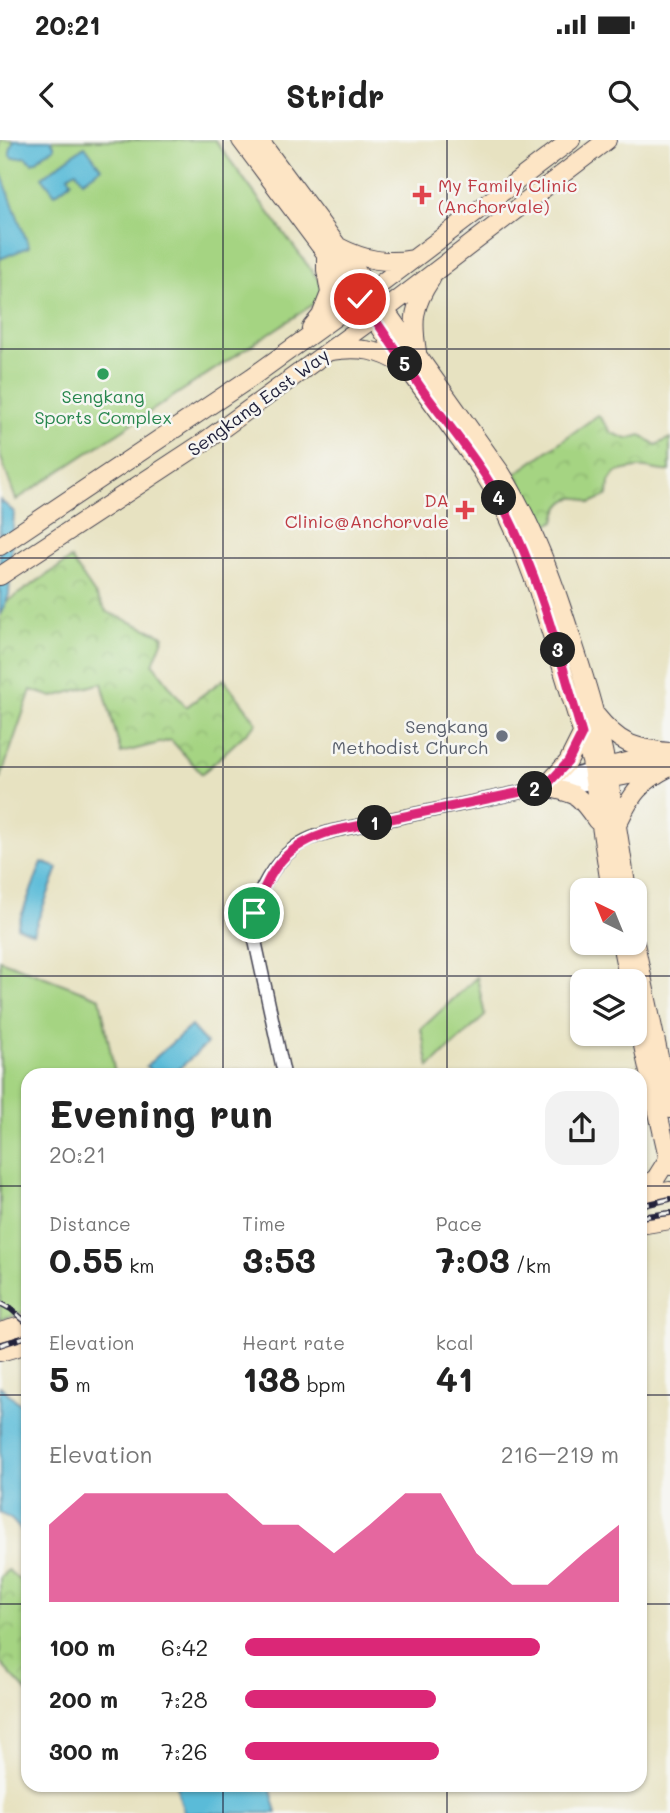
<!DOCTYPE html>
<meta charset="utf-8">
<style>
:root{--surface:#fff;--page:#f2f2f2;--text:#222;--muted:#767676;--accent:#db2777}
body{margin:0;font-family:Mali,sans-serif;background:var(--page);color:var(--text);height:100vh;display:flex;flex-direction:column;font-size:26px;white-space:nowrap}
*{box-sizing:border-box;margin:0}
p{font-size:23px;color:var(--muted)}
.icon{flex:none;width:38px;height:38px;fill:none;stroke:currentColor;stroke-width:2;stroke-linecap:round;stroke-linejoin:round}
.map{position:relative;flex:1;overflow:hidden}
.panel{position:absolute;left:21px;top:928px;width:626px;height:724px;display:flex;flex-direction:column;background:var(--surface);border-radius:21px;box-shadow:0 2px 5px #0004}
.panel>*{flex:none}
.needle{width:46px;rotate:317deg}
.tools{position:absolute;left:570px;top:738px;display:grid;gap:14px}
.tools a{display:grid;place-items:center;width:77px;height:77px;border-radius:14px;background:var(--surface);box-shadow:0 2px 5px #0004;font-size:35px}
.pin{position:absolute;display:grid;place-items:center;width:60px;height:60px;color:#fff;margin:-30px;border:4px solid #fff;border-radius:50%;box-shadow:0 2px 7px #0007}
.km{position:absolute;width:35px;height:35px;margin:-18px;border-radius:50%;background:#222;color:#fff;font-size:19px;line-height:35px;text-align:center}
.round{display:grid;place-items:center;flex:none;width:74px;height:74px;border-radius:21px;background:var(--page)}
.head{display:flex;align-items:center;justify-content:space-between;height:119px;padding:0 28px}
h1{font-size:38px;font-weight:800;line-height:52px}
.stats{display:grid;grid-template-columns:repeat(3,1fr);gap:10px;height:119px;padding:7px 28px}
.stats div{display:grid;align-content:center}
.stats b{font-size:35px;font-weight:800}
.stats small{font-size:19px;font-weight:400}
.stats p{font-size:19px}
.chart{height:196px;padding:14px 28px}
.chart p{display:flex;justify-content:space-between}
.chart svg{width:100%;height:126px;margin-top:7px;fill:var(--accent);opacity:.7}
ul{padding:0 28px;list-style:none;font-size:23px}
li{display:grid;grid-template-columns:112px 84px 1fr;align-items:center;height:52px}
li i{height:18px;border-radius:9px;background:var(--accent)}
.status{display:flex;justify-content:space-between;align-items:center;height:49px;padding:0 35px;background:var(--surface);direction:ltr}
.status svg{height:19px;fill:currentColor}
header{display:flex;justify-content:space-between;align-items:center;height:91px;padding:0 28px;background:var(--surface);font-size:32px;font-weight:800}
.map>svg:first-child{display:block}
</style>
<div class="status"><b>20:21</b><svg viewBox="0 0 49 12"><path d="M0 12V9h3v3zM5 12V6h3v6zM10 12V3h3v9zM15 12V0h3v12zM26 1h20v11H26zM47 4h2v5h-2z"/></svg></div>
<header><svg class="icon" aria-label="back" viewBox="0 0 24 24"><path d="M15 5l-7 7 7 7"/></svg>Stridr<svg class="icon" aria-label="search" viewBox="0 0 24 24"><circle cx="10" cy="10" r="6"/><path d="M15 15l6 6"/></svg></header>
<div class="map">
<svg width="670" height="1673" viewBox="0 0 670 1673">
<defs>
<pattern id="park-crowns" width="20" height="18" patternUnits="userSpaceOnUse" patternTransform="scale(1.75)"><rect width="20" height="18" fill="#a5d482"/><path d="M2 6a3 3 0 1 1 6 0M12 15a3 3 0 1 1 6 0" fill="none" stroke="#8eb671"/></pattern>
</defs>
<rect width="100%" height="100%" fill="#f6f6f2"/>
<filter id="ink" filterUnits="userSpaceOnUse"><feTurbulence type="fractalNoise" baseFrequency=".0143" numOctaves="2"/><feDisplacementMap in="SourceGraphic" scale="14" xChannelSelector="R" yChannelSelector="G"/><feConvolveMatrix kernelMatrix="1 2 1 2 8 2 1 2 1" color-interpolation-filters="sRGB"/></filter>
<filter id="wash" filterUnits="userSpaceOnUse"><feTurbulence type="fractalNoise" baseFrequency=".00686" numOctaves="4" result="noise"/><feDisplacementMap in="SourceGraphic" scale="28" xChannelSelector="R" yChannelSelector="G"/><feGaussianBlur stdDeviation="1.57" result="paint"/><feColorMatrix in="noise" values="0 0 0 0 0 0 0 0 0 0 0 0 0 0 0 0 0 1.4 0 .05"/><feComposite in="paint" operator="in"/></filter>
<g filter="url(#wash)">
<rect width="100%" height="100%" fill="#e7e2c1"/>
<path fill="#a5d482" stroke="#647b5e" stroke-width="2" d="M0,0h215l114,154 -313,206 -16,-45z
M0,820l100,38 15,76h-87v237l-28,8z
M477,837l8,39 -56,51 -8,-38z"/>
<path fill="url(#park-crowns)" stroke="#647b5e" stroke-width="2" d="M598,275l14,18 15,6 14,-4 15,10 14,-7v33c-9,1 -16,-2 -24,-3 -11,-1 -21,2 -31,5l-6,9 -1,13 -17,8c-4,-2 -8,-5 -12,-5 -15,-2 -22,11 -24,23l-12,6 -28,-53z
M71,419l36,53 57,24 -11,28 33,43 38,-28 33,44 -55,51 -31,-34 -50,13 -19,-70 -49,14 -22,-7 -31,90v-174z
M8,1430l20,18v105l-28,-30v-86z"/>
<path fill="#5abbd8" stroke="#3e6e8a" stroke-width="2" d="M14,0h37l3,5v4l-10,5 -7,7 -5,2 -6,-6 -13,1 -3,-2v-5z
M85,6l16,22 -18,13 -7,-10 -8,5 4,5 -17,13 -13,-17z
M0,30l29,77 -29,12z
M0,360l14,12 -5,83 -9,20z
M42,722l16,6 -25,65 -16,-6z
M191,886l16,18 -34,30h-19l-8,-8z
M0,1246l28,25v127l-16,-18 -12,-7z
M176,1645h94l7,28h-93z"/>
</g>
<g filter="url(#ink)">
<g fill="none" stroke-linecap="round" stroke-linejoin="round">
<g stroke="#403f4f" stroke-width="15">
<path id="street" d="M555,643l21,-9 17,-4
M284,934l-30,-138c0,-7 -1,-15 0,-22 4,-23 20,-51 39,-65 11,-10 26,-14 40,-18l212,-44 34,-2 16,-3"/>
</g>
<g stroke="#403f4f" stroke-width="20">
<path id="secondary" d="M241,0l133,178 35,52 72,99 22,36 16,35 19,50 53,171 20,130
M259,0l126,170 116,163c27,43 45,88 61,136 11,34 23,68 32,103 15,58 24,119 33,179
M339,107c25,13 47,17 74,12
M311,188l10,-12 9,-23 -4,-23v-17
M330,211c27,-4 51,-2 73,14
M417,212c-5,-32 -4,-46 14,-73
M0,406l252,-169 118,-85 201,-152
M0,436l204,-134 181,-132 222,-170
M595,574c24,30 38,34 74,38
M596,629l62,-14
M598,641l62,-12
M545,647c33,7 32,6 52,34
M545,647l23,-25 14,-28
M617,685c14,-30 22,-43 53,-58
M621,803l8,39
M635,803l35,166
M635,870l35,156
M640,1051l16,-13 12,-19
M640,1056l30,-5
M640,1085l30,-5
M0,1192l28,-8
M0,1212l28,-8"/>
</g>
<use href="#street" stroke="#fff" stroke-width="12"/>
<use href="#secondary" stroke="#fde5c5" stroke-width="18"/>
<g stroke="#22223b" stroke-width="6">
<path id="rail" d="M640,1066l30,-7
M640,1077l30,-4
M0,1163l11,6 17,15
M0,1205l28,-9"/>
</g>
<use href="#rail" stroke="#f6f6f2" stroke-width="3.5" stroke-dasharray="10" stroke-linecap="butt"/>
</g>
</g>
<g fill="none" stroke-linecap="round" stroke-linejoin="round" filter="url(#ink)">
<g stroke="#fff" stroke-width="14">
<path id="route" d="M254,773c16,-45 31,-68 79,-82l212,-44 23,-25 14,-28c-22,-77 -42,-156 -79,-228 -21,-41 -52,-77 -79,-114 -22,-31 -41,-63 -64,-93"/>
</g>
<use href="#route" stroke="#db2777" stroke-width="9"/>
</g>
<path fill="none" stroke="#22223b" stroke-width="2" stroke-opacity="0.55" d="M223,0v934M447,0v934M0,209h670M0,418h670M0,627h670M0,836h670M0,1046h28M640,1046h30M0,1255h28M640,1255h30M0,1464h28M640,1464h30M223,1645v28M447,1645v28"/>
<g fill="#e0444e" stroke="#f6f6f2" stroke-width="2.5">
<path d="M418.5 44.5h7v7h7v7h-7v7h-7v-7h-7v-7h7z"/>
<path d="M461.5 359.5h7v7h7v7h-7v7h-7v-7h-7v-7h7z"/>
</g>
<circle fill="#2e9e5b" stroke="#f6f6f2" stroke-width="2.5" cx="103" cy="234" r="7"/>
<circle fill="#6b7280" stroke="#f6f6f2" stroke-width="2.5" cx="502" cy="596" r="7"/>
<g text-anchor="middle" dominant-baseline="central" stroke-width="5" stroke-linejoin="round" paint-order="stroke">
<g font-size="18" fill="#be3a42" stroke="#f6f6f2" text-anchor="start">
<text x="438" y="45">My Family Clinic<tspan x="438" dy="21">(Anchorvale)</tspan></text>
<text x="449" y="360" text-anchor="end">DA<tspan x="449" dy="21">Clinic@Anchorvale</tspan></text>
</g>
<g font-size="18" fill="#27864d" stroke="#f6f6f2">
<text x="103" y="256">Sengkang<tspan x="103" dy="21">Sports Complex</tspan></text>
</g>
<g font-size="18" fill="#22223b" stroke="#f6f6f2">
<text transform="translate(258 262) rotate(-36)">Sengkang East Way</text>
</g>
<g font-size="18" fill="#5b616d" stroke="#f6f6f2" text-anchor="end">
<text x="488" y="586">Sengkang<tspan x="488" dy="21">Methodist Church</tspan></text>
</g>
</g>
</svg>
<div class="tools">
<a><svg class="needle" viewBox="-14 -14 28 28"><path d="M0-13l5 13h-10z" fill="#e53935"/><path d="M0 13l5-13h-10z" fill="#767676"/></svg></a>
<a><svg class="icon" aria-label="layers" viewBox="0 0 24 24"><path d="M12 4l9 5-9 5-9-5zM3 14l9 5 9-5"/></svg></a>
</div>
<div class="pin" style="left:254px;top:773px;background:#1e9e55"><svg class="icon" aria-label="arrive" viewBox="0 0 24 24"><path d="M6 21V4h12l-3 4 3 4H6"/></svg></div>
<div class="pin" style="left:360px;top:159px;background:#d93025"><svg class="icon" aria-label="check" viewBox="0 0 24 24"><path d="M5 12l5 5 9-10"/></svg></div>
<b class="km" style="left:375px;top:683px">1</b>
<b class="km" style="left:535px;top:649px">2</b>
<b class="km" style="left:558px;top:510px">3</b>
<b class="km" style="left:499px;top:358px">4</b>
<b class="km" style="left:405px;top:224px">5</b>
<section class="panel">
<div class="head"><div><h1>Evening run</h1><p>20:21</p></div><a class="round"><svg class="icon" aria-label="share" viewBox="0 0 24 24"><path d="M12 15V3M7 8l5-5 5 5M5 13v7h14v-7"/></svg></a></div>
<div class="stats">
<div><p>Distance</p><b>0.55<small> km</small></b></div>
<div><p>Time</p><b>3:53</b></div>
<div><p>Pace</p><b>7:03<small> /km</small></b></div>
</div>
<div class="stats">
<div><p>Elevation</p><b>5<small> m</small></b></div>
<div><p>Heart rate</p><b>138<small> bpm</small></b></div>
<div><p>kcal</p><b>41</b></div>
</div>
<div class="chart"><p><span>Elevation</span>216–219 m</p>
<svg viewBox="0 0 160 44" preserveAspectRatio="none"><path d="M0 44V17L10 6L20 6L30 6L40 6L50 6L60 17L70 17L80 27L90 17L100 6L110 6L120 27L130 38L140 38L150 27L160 17V44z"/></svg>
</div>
<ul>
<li><b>100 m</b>6:42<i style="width:79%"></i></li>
<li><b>200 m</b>7:28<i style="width:51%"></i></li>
<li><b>300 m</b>7:26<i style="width:52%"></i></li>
</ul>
</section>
</div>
